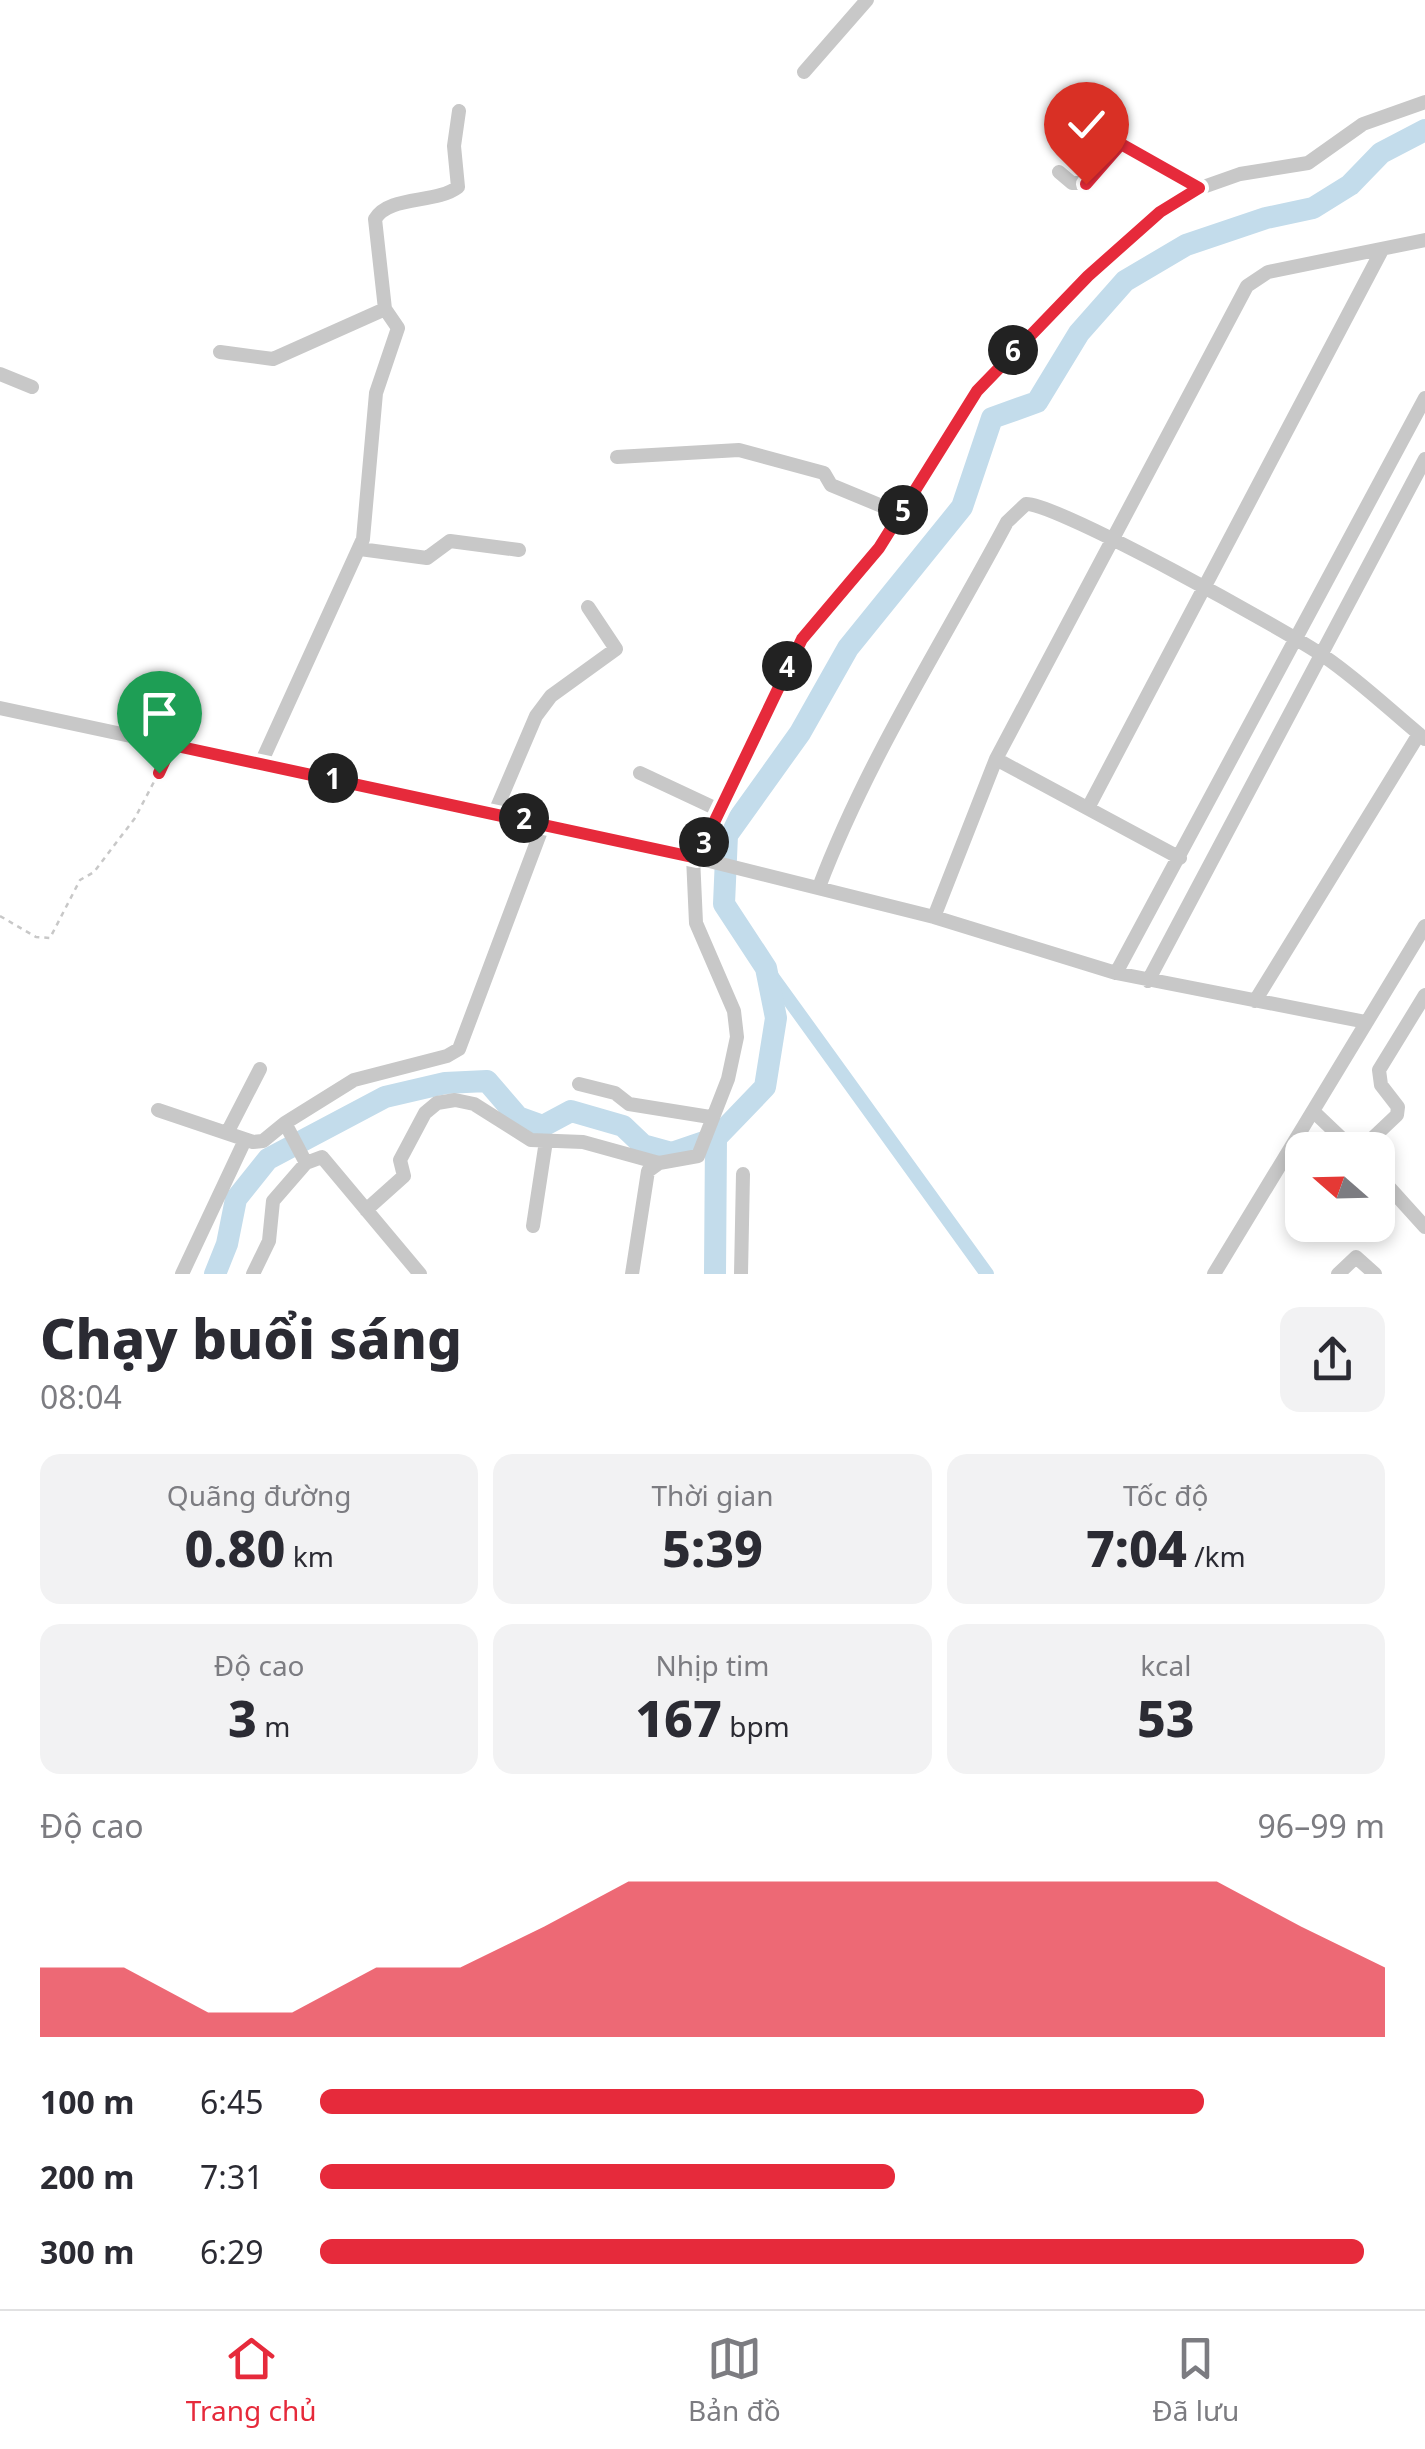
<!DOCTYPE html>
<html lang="vi">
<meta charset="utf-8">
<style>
:root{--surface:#fff;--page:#f2f2f3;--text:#2b2b33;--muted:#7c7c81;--line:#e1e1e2;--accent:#e62a3b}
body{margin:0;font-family:"Noto Sans",sans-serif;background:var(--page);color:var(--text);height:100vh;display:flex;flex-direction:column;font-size:38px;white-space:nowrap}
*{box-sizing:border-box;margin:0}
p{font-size:32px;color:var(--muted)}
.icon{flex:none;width:55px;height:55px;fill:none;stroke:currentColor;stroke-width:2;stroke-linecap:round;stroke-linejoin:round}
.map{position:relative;height:1274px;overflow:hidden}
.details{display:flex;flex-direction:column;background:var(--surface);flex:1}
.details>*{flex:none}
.needle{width:65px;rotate:290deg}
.fabs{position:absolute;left:1285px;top:1132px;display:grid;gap:20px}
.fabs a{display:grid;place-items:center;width:110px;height:110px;border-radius:20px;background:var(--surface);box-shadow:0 5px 15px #0003;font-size:50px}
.pin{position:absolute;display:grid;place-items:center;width:85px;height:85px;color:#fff;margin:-102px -42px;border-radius:50% 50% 50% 0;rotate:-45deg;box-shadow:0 0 10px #0007}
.pin .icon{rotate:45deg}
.km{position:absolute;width:50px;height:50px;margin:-25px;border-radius:50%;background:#222;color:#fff;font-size:28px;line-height:50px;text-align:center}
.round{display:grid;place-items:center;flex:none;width:105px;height:105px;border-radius:20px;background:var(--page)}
.summary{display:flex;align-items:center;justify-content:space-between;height:170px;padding:0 40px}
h1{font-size:55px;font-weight:800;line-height:75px}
.figures{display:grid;grid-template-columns:repeat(3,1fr);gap:15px;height:170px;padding:10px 40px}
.figures div{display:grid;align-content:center;border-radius:20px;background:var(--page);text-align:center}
.figures b{font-size:50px;font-weight:800}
.figures small{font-size:28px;font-weight:400}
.figures p{font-size:28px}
.chart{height:280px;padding:20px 40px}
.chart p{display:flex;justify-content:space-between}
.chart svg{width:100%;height:180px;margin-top:10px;fill:var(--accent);opacity:.7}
ul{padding:0 40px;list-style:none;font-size:32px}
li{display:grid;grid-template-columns:160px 120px 1fr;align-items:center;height:75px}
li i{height:25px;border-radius:12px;background:var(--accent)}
.dock{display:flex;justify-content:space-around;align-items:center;height:140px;border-top:2px solid var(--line);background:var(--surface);font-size:28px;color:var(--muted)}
.dock a{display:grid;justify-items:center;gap:5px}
.dock .selected{color:var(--accent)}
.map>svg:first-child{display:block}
</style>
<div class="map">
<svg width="1425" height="1274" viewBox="0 0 1425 1274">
<rect width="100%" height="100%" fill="#fff"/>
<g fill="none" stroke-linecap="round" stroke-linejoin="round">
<path stroke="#c3dceb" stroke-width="14" d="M766,968l221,306"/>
<path stroke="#c3dceb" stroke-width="22" d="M215,1274l12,-30 9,-45 32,-40 117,-62 60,-14 42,-2 31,36 25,9 28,-15 52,15 20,19 29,8 44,-15 49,-51 11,-69 -10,-50 -42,-64 3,-69 73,-102 48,-85 114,-141 30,-89 45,-16 42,-69 46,-52 61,-36 80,-27 47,-10 37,-23 31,-32 44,-23
M715,1274l1,-136"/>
<path stroke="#c8c8c8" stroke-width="2.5" stroke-dasharray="5 5" stroke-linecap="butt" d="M0,916l36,21 14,1 30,-58 14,-8 41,-54 32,-61"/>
<path stroke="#c8c8c8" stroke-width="14" d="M804,72l63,-72
M1095,132l26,12
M1059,172l13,11h14l38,-38 75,43
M220,352l53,7 112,-50
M0,374l32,13
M617,457l122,-7 85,23 7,12 70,29
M360,549l67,9 23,-17 69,9
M0,708l665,142 269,67 182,56 250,49
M996,759l184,99
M261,763l102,-224 13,-146 22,-65 -13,-19 -10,-90c14,-24 61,-15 83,-32l-4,-41 5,-35
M640,773l79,37
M1088,808l294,-558
M495,812l41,-96 15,-20 65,-47 -28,-42
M697,858l105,-219 77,-91 82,-135 49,-61 116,-111 63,-49 51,-18 68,-11 55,-39 62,-22
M819,887c49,-129 123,-243 188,-365l19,-18c31,-1 263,128 299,153 35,24 67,55 100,82
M934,917l62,-158 251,-473 21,-14 157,-32
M1116,973l309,-575
M1148,981l277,-522
M1255,1001l164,-267
M579,1084l36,9 14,11 81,13
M158,1110l95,32 10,-1 22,-18
M1314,1112l40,38
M227,1133l33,-64
M1360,1150l37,-35 1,-8 -17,-22 -2,-15 46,-75
M306,1163l16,-6 98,117
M1378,1175l47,52
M366,1210l38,-34 -4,-16 25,-47 12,-10 18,-3 19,4 57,36 52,2 76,21
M533,1226l13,-85
M182,1274l63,-134
M253,1274l16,-33 4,-40 33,-38 -21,-40 69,-43 93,-24 12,-7 85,-226
M632,1274l16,-103 11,-8 39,-7 30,-77 9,-42 -3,-26 -38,-88 -3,-66
M741,1274l2,-100
M1214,1274l211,-348
M1338,1274l18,-17 19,17"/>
</g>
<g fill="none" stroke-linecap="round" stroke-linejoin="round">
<g stroke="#fff" stroke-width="20">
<path id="route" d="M159,773l13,-28 525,113 105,-219 77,-91 98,-157 111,-115 72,-64 39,-24 -78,-44 -35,40"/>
</g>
<use href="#route" stroke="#e62a3b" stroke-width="12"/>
</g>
</svg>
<div class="fabs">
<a><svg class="needle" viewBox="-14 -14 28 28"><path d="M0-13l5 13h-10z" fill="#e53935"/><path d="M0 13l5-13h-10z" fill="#7c7c81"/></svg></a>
</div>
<div class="pin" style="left:159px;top:773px;background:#1e9e55"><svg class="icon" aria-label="arrive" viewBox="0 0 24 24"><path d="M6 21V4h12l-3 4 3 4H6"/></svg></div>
<div class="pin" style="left:1086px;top:184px;background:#d93025"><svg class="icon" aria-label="check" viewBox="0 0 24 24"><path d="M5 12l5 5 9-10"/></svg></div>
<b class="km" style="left:333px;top:778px">1</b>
<b class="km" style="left:524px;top:818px">2</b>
<b class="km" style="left:704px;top:842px">3</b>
<b class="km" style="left:787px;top:666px">4</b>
<b class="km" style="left:903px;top:510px">5</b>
<b class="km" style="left:1013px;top:350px">6</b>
</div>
<section class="details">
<div class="summary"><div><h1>Chạy buổi sáng</h1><p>08:04</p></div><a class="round"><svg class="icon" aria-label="share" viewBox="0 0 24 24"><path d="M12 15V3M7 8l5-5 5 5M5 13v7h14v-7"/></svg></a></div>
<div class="figures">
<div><p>Quãng đường</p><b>0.80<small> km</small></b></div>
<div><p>Thời gian</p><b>5:39</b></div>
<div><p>Tốc độ</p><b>7:04<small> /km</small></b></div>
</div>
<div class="figures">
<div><p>Độ cao</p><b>3<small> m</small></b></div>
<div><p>Nhịp tim</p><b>167<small> bpm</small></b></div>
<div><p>kcal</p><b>53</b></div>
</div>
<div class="chart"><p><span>Độ cao</span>96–99 m</p>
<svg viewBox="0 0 160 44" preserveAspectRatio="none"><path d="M0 44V27L10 27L20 38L30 38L40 27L50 27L60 17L70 6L80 6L90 6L100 6L110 6L120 6L130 6L140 6L150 17L160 27V44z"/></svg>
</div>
<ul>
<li><b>100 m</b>6:45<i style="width:83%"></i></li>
<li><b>200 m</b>7:31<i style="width:54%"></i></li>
<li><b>300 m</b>6:29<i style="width:98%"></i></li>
</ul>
</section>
<nav class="dock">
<a class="selected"><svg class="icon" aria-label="home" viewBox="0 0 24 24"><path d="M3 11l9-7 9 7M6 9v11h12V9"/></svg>Trang chủ</a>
<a><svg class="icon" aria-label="map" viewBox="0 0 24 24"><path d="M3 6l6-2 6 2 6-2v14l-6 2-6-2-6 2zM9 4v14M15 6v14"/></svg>Bản đồ</a>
<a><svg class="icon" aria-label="saved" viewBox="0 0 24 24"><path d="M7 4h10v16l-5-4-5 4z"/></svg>Đã lưu</a>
</nav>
